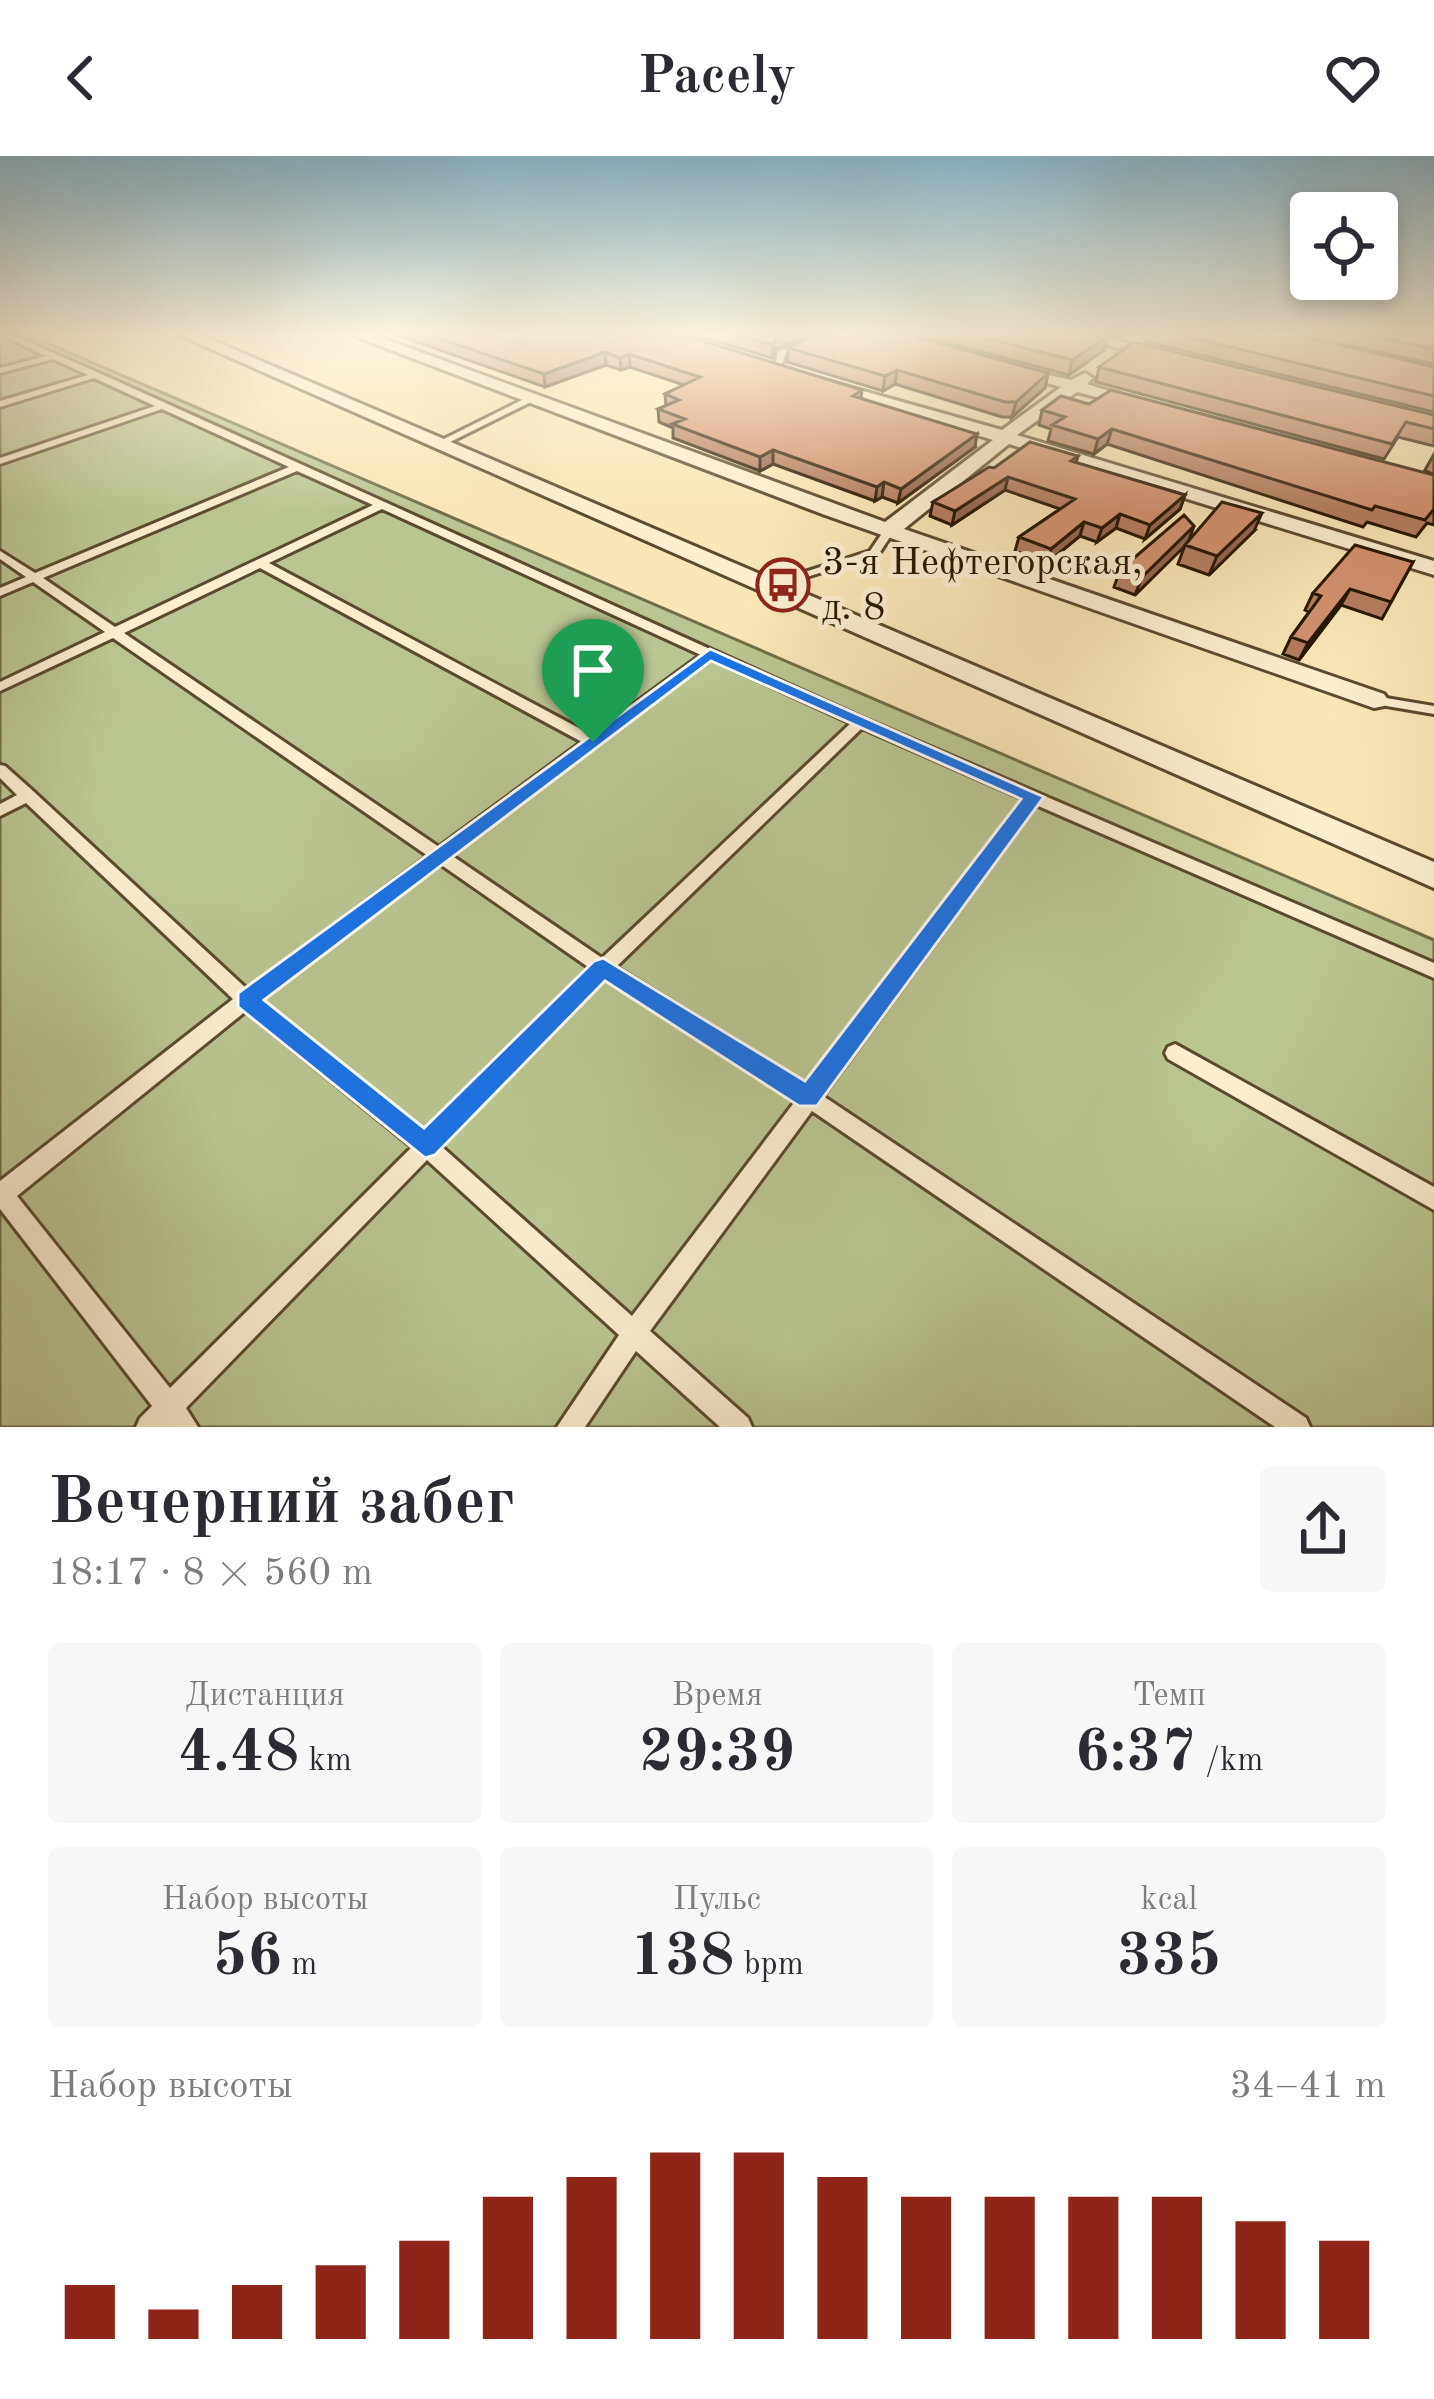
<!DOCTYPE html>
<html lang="ru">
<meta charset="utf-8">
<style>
:root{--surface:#fff;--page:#f7f7f7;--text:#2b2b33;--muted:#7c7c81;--accent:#8f2418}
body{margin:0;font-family:"Old Standard TT",serif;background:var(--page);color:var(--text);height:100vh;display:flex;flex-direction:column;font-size:45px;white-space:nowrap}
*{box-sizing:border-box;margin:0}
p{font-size:39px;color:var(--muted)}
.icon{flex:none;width:66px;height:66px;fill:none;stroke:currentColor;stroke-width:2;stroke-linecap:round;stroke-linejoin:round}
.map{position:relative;height:1271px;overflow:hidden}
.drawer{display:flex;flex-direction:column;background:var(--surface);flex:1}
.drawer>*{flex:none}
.controls{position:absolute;left:1290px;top:36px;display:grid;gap:24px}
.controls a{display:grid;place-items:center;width:108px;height:108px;border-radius:12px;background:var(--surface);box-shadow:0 6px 18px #0003;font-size:60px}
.pin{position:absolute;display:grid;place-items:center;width:102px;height:102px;color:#fff;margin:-123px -51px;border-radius:50% 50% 50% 0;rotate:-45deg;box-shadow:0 0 12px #0007}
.pin .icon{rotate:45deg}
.round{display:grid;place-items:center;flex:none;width:126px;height:126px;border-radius:12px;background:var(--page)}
.headline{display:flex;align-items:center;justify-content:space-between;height:204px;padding:0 48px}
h1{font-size:66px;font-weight:600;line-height:90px}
.metrics{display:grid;grid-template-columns:repeat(3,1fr);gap:18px;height:204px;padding:12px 48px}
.metrics div{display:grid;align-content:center;border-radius:12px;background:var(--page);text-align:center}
.metrics b{font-size:60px;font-weight:600}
.metrics small{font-size:33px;font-weight:400}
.metrics p{font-size:33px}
.chart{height:336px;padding:24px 48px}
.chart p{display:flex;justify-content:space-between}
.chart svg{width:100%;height:216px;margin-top:12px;stroke:var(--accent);stroke-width:6}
header{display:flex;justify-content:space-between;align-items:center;height:156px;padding:0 48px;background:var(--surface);font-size:54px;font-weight:600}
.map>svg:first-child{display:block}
</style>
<header><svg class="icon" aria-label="back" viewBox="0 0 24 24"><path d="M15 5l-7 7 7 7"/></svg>Pacely<svg class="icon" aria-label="heart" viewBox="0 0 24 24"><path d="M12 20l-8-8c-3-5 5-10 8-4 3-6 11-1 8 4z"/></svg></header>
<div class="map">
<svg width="1434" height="1271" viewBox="0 0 1434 1271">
<rect width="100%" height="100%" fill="#f9e7b6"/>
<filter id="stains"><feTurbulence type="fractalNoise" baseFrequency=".00167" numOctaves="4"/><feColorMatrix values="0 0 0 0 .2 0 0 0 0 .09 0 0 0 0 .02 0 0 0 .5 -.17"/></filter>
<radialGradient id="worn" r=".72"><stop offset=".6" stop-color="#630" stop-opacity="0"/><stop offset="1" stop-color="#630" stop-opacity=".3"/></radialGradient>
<path fill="#bac691" stroke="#706e48" stroke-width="3" d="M0,178h26l1408,606v487h-1434z"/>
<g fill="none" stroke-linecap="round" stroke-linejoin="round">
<g stroke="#5b4a2e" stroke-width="6">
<path id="lane" d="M0,178h10l89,39 766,346 569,244v15l-398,-173 -213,291 483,322 4,9h-35l-463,-316 -162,220 98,87 4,9h-32l-84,-76 -51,76h-28l62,-92 -192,-175 -241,248 12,19h-62l4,-9 12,-12 -152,-197v-28l233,-182 -207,-196 -26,13v-12l17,-9 -17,-17v-13l5,1 28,25 214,198 181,-133 -315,-218 -113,53v-9l105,-50 -72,-50 -33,14v-8l26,-11 -26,-18v-8l35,22 254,-106 -127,-58 -162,55v-6l155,-52 -61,-28 -94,29v-6l88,-26 -35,-16 -53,14v-5l46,-12zM297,315l76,34 -258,122 -72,-49zM382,353l319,146 -109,80 -323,-172zM260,412l322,174 -143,105 -315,-214zM711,503l140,64 -249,235 -151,-103zM862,572l162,71 -217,286 -191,-118zM440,708l151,105 -165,164 -166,-133zM604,822l192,122 -164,216 -191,-170zM246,855l166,136 -242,241 -153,-192z
M823,178h10l-48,21 -5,15h-6l4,-18z
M530,240l4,3 -1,2 -91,45 -8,-2z
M891,369l5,3 -18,27 -107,33 -4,1 -6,-3 109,-35 17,-25z
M1374,540l60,10v8l-65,-11 -2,-3z
M1175,888l259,143v23l-266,-151 -3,-6 3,-6z"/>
</g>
<g stroke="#5b4a2e" stroke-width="6">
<path id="street" d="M177,178h21l1236,528v26z
M349,178h22l514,188 108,-82 -176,-54v-8l185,52 59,-43 -58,-16v-6l68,15 14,-7 8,5 -6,6 64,20 -9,5 -65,-17 -60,43 417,126v14l-425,-131 -105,85 480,165 4,6 -4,6 -10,2 -549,-193z
M1069,178h26l79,23 -8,5z"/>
</g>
<use href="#lane" fill="#fbefd0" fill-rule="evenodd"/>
<use href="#street" fill="#fbefd0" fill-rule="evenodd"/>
</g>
<path fill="#b57d5f" stroke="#261600" stroke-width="3" d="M394,178h286l182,56 -1,8 114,49 -77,56 -16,-6 -7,4 -102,-37 -13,7 -87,-33v-10l-14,-6 -1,-13 8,-3 -1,-12 19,-9 -54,-18 -9,3 -15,-5 -61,22z
M693,178h213l142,39 -3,15 -33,29h-10l-107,-33 -12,7 -96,-29 1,-14 27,-13 -39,13 -4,10z
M915,178h214l-6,2 -22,-2 3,16 -35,25z
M1141,178h152l141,33v45l-287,-70z
M1298,178h136v30z
M1099,211l335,48v31l-36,-9 -14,22 -288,-77z
M1089,248l345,71v50l-7,-2 -11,14 -49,-15 -4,5 -256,-83 -13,10 -46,-13 3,-12 -12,-4 3,-15z
M1434,298v21l-9,-5z
M1078,300l-2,7 109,32 -5,14 -35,30 -29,-11 -19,14 -17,-6 -33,27 -32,-12 4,-14 41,-28 -55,-19 -53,35 -22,-9 3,-14 61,-34z
M1254,375l-45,44 -31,-11 7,-19 -50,50 -21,-8 6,-17 68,-28z
M1413,406l-31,57 -41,-14 -42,55 -16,-6 8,-17 18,-25 -4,-2 8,-17z"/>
<path fill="#94664d" stroke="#261600" stroke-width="3" d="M782,178h36l-42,14 -4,10 1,-13 4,-9z
M1108,180l-4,14 -35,25 3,-15z
M605,196l1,13 -61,22 -1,-13z
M629,198l1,13 -9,3 -1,-12z
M897,214l-2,14 -12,7 2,-15z
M1048,217l-3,15 -33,29 4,-15z
M1112,273l-5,15 -13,10 4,-15z
M977,278l-2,13 -77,56 3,-14z
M773,294v14l-13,7v-14z
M1008,321l-3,13 -53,35 3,-14z
M884,326l-2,15 -7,4 2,-14z
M1185,339l-5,14 -35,30 5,-14z
M1262,357l-8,18 -45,44 8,-19z
M1120,358l-4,14 -19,14 5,-14z
M1084,366l-4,14 -33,27 4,-14z
M1194,370l-6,17 -53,52 7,-18z
M1350,433l-9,16 -42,55 9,-17z"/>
<path fill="#d3916e" stroke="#261600" stroke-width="3" d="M426,178h254l182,56 -9,6 124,38 -76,55 -17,-7 -7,5 -104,-37 -13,7 -88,-33 13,-5 -27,-10 21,-9 -14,-6 35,-17 -71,-23 -9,4 -15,-6 -61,22z
M734,178h48l-5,2 -4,9z
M817,178h89l142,39 -32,29h-11l-108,-32 -12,6 -97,-28z
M969,178h132l7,2 -36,24z
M1176,178h117l141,33v29z
M1365,178h69v15z
M1134,186l300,73v14l-28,-7 -14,22 -293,-77z
M1111,234l323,85v34l-9,11 -50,-14 -3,4 -260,-81 -14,10 -46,-14 13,-8 -23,-7 19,-14 28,8z
M1030,286l48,14 -7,5 114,34 -35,30 -30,-11 -18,14 -18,-6 -33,27 -32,-12 56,-38 -67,-22 -53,34 -22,-9 56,-35 5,1z
M1222,346l40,11 -45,43 -32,-11z
M1184,359l10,11 -52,51 -22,-7z
M1355,389l58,17 -22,40 -41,-13 -42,54 -17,-6 30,-41 -8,-3z"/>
<linearGradient id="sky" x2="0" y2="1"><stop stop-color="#8bb9cf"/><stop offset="0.5" stop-color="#fcf4de"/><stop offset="1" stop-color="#fcf4de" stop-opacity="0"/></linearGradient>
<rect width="1434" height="356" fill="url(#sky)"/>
<path fill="#1a73e8" stroke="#fff" stroke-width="3" fill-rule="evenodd" d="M710,493l334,148 -227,309h-18l-194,-125 -170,174 -10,3 -187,-151v-14zM711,505l310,138 -216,282 -202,-123 -9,3 -170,167 -160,-128z"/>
<defs>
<g id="bus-ring" transform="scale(2.7)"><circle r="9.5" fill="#fbefd0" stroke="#8f2418" stroke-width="1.5"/><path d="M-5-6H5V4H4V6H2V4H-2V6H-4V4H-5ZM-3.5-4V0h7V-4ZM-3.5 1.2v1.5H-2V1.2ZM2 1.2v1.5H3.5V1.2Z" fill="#8f2418"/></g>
</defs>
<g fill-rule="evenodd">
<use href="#bus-ring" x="783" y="429"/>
</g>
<g text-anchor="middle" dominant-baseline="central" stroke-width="10" stroke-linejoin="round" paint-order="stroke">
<g font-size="39" fill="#261600" stroke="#fbefd0" text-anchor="start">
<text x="822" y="407">3-я Нефтегорская,<tspan x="822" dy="45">д. 8</tspan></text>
</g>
</g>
<rect width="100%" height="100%" filter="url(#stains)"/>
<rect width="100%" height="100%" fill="url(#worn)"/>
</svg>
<div class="controls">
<a><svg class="icon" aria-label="locate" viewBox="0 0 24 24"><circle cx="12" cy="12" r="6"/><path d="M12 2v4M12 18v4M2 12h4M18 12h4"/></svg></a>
</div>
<div class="pin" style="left:593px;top:586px;background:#1e9e55"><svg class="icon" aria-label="arrive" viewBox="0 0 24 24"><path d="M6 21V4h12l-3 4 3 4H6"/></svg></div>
</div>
<section class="drawer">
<div class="headline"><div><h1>Вечерний забег</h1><p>18:17 · 8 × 560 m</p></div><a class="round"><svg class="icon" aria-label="share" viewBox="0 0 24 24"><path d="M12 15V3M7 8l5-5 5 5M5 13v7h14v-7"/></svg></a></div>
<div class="metrics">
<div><p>Дистанция</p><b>4.48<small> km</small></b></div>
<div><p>Время</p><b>29:39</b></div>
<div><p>Темп</p><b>6:37<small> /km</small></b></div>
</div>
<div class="metrics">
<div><p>Набор высоты</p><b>56<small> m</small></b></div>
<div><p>Пульс</p><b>138<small> bpm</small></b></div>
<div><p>kcal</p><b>335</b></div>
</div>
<div class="chart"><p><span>Набор высоты</span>34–41 m</p>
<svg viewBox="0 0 160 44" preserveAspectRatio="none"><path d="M5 44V33M15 44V38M25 44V33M35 44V29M45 44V24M55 44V15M65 44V11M75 44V6M85 44V6M95 44V11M105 44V15M115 44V15M125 44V15M135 44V15M145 44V20M155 44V24"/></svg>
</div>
</section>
